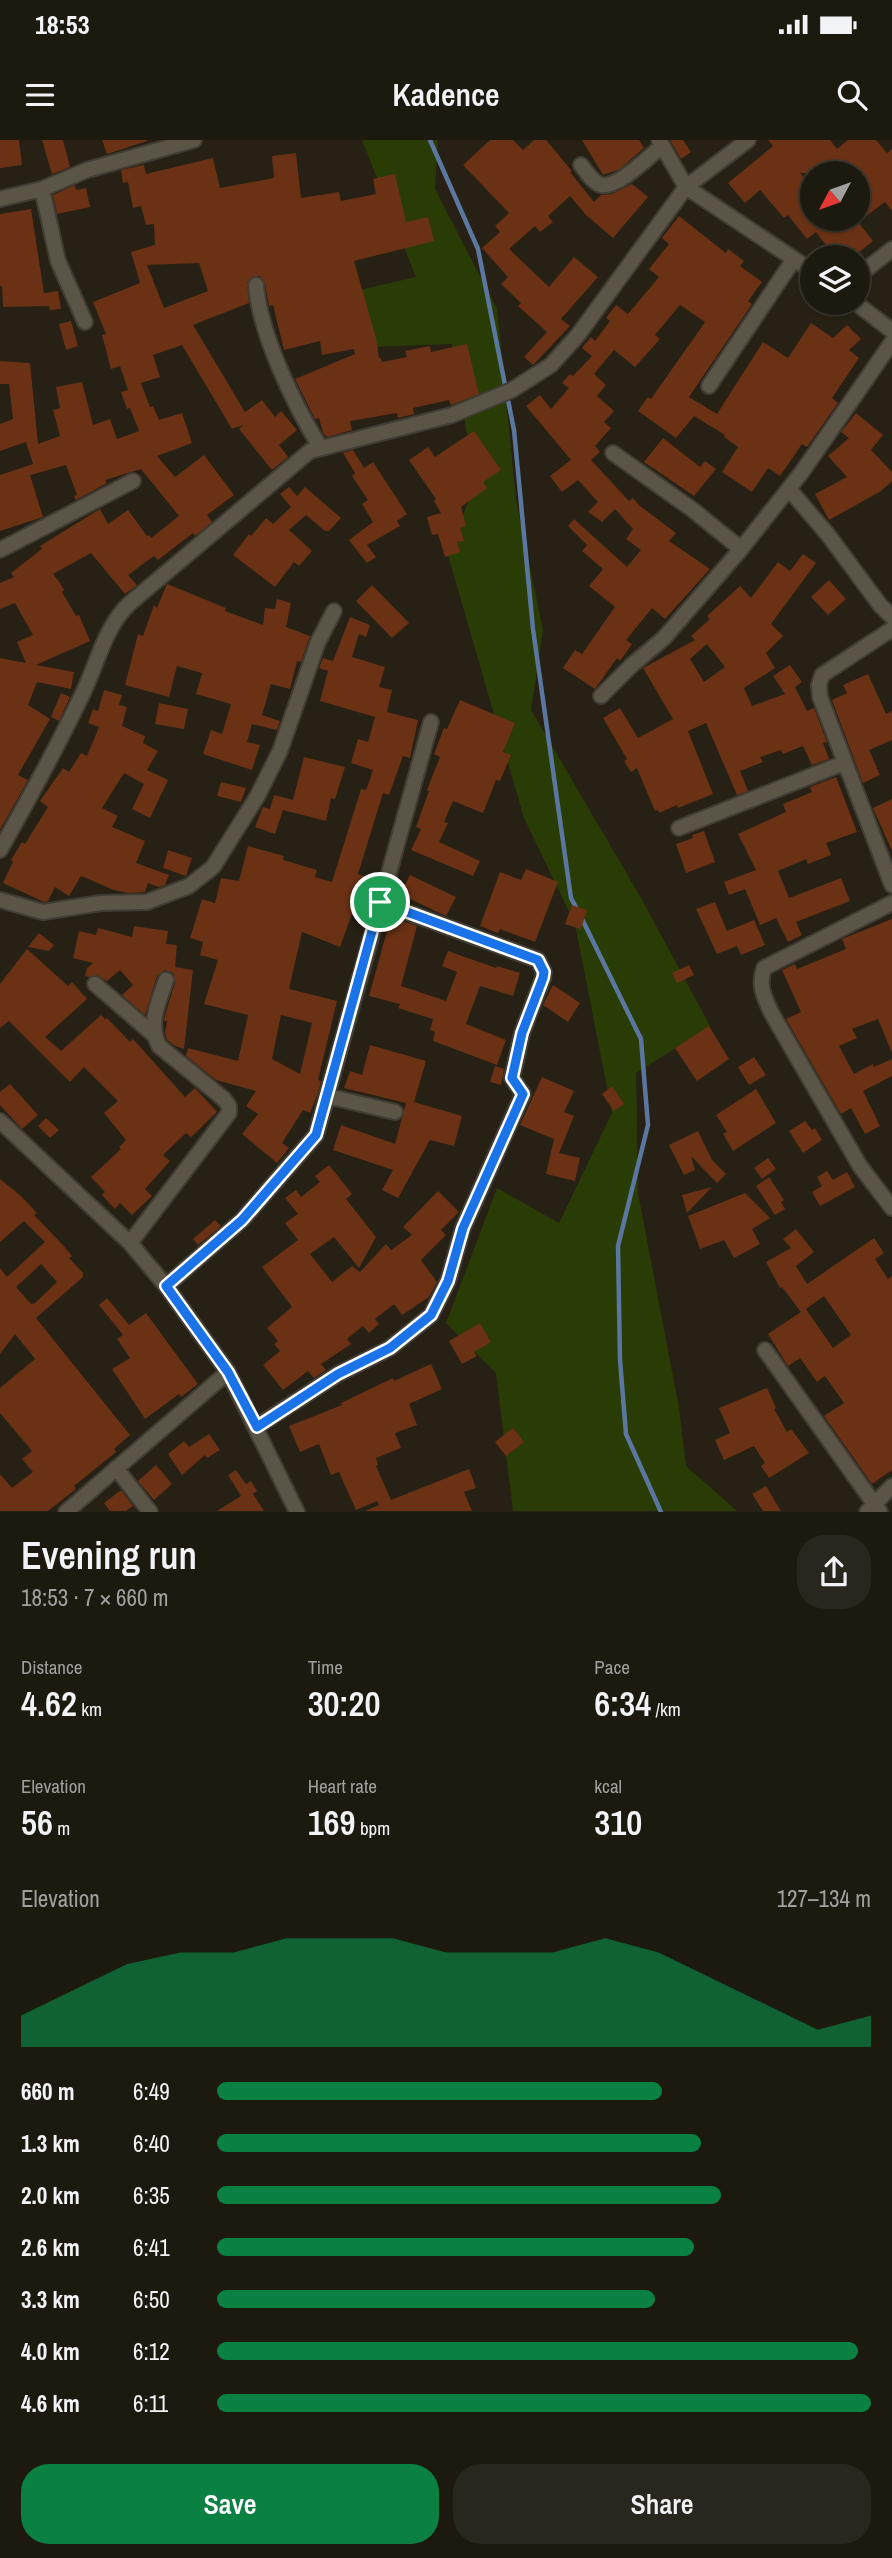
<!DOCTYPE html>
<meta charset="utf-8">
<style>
:root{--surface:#1c190f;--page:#29261d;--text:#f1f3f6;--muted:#a0a09e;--line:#3a382f;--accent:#0b8043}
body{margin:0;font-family:"Archivo Narrow",sans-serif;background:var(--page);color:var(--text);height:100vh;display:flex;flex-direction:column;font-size:26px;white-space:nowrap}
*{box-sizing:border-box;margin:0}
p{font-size:23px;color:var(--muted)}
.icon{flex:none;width:38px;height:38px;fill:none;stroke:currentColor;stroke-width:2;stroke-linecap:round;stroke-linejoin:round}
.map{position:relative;height:1372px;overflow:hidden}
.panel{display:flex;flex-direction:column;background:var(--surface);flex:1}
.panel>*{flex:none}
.needle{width:46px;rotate:229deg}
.controls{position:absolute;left:800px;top:21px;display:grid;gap:14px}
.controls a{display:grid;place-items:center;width:70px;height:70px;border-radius:50%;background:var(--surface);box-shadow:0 2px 5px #0004,0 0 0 2px var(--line);font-size:35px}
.pin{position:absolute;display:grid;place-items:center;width:60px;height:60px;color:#fff;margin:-30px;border:4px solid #fff;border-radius:50%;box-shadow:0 2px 7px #0007}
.round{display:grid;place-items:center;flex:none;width:74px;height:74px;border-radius:28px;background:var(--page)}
.overview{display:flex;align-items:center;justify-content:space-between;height:119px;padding:0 21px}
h1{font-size:38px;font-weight:600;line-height:52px}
.metrics{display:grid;grid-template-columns:repeat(3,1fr);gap:10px;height:119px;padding:7px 21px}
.metrics div{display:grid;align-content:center}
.metrics b{font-size:35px;font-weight:600}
.metrics small{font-size:19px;font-weight:400}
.metrics p{font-size:19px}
.chart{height:196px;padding:14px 21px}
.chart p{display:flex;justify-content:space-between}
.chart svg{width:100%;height:126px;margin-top:7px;fill:var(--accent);opacity:.7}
.cta{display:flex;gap:14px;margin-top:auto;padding:14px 21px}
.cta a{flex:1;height:80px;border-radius:28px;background:var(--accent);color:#fff;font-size:28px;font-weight:600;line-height:80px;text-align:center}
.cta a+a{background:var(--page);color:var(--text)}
ul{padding:0 21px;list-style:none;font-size:23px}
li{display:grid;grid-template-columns:112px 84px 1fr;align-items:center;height:52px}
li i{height:18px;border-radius:9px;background:var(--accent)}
.status{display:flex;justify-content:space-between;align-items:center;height:49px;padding:0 35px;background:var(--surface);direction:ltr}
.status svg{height:19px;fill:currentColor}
header{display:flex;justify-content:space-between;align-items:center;height:91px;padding:0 21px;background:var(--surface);font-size:32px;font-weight:600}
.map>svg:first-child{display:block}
</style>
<div class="status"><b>18:53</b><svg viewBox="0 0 49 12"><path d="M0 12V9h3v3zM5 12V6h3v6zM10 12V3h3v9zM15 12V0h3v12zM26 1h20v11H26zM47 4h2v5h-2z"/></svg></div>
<header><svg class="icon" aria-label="menu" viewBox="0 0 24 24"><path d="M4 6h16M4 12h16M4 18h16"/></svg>Kadence<svg class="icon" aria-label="search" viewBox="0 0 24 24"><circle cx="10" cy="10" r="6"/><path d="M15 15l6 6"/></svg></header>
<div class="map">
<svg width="892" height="1372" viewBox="0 0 892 1372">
<rect width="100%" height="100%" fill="#262114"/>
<path fill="#2a3c06" d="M362,0h76l-3,49 62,120 19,191 27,130 -12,80 110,188 69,128 -74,47 2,120 41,215 7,58 51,45h-224l-17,-138 -50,-50 51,-135 62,35 53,-110 -37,-189 -51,-106 -76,-263 27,-71 -23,-140 -86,3 -11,-56 61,-14z"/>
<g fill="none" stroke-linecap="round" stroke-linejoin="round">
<path stroke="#5b77a0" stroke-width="4.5" d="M430,0l48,109 36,181 19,199 38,269 7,13
M582,779l59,120 7,86 -30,121 2,114 6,74 35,78"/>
</g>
<path fill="#6a3114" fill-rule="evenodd" d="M0,0h19l3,25 -22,3z
M42,0h21l7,27 -18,7z
M102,0h45v1l-40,13z
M490,0h23l10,10 11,-10h12l26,31 -2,1 24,30 7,-7 11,-1 20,-10 16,13 -35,41 -27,-23 -16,-19 -22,20 5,6 -13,10 -5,-6 -26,23 40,38 25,-30 24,20 -37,42 9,7 -37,39 -9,-8 23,-25 -29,-26 3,-3 -20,-19 7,-7 -26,-29 18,-16 -5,-6 14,-13 -46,-48z
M582,0h57l5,8 -24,21 -17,6z
M670,0h13l8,12 -10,7z
M768,0h62l7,9 11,-9h28l11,13 5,-4v62l-7,-9 -27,20 15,19 -20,16h-18l-19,-25 -9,7 -19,-24 -4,3 -24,-28 -15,13 -17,-20 45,-37zM800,33h58v48l-2,-2h-44v-31z
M296,13l5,45 38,-6 2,9 35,-7 -3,-15 22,-5 11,48 22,-5 6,24 -80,20 22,77 3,20h2l1,4 25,-5 -2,-6 25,-5 1,6 36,-8 12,50 -28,11 -2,-5 -36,8 1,6 -16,4 -1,-5 -47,8 2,9 -25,7 -4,-4 -4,-15 -4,1 -20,-40 60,-25 -1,-5 -32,6 -2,-14 -36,9 -11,-45 -4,1 -4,-23 -5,-7h-6l-7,6 2,21 -56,22 52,87 17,-12 13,17 6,-6 16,19 -18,15 9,12 -16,13 -33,-41 4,-4 -11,4 -50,-84 -29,10 7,22 -19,6 9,24 3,-1 6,14 23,-7 10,30 -35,13 18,21 29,-22 30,40 -27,20 5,7 -17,14 -2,-3 -35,27 -4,-4 -26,19 9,10 -12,9 -34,-41 -38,21 7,9 4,7 -2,2 14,24 3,-1 11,26 -54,24 38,7 -3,17 -34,-7 -9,23 22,14 -32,56 10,5 -28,50v-172l26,5 -9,-21 16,-7 -18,-32 -15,6v-26l14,-6 -3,-4 31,-24 -2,-3 60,-37 8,15 20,-14 19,26 2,-1 2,3 28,-22 -38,-47 -36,11 2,3 -31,17 -2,-4 3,-1 -11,-30 -36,10 13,42 -43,14v-56l33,-11 -7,-22 -26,9v-27l13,-5 -4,-35h-9v-23l30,2 8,81 22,-8 -7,-26 7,-2 -4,-21 26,-5 11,43 17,-6 7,20 22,-8 -9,-23 -3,1 -6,-17 7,-2 -8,-24 -9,3 -9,-34 4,-1 -13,-32 47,-19 -9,-31 24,-7 -1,-21 -8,1 -5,-19 -8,2 -5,-26 -5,1 -2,-13 23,-5 2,9 67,-16 7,30 54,-10 -2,-22zM199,123l9,28 -44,17 -17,-43z
M75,45l1,5 10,-2 4,19 -33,7 -4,-19z
M31,69l13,84 14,-2 3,18 -11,1 -1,-4 -46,1 -1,-21h-2v-72z
M679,76l47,37 2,-4 16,12 -4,5 22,16 -14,19 4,3 -63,93 28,17 46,-72 25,16 23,-35 22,15 14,-13 14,14 -12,11 10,8 -27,40 6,5 -31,44 -5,-3 -22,32 -12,-8 -16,24 -30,-20 16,-25 -14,-10 1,-2 -31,-19 -18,22 -38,-27 10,-14 3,2 54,-77 -25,-17 -25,30 5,4 -25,28 -21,-17 -20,24 12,11 -9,11 17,15 -10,11 7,6 -16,18 5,6 -9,8 38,41 4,-3 7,8 36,27 -7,8 41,28 -45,50 -13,-11 -26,32 6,4 -12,17 -3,-3 -22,31 -32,-21 12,-18 7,4 33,-47 -26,-21 14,-17 -21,-18 5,-6 -19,-19 6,-7 53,48 14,-17 -15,-11 7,-10 -18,-20 -13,13 -14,-10 10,-10 -20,-22 -16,12 -12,-16 21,-16 -45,-54 14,-11 11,14 18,-21 -7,-5 8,-9 3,2 19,-20 -10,-8 9,-11 4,4 15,-20 -4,-3 10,-13 12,9 31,-37 -10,-8 20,-25 -7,-6z
M71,181l7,25 -12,4 -7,-26z
M856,273l27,22 -12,15 21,22v9l-11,10 -52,29 -14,-26 32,-17 -19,-21 21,-18 -8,-6z
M474,291l27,39 -18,12 4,6 -26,19 5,19 -6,2 4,13 -7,1 3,10 -15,5 -7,-23 -6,1 -5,-18 14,-4 -7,-12 2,-2 -27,-39 19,-13 7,10z
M663,298l37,29 5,-6 11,8 -22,27 -50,-34z
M353,310l11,18 9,-6 34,52 -10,7 3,5 -33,19 9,12 -9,6 -18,-23 24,-18 -11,-18 6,-4 -16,-24 3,-3 -12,-20z
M289,347l8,9 8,-9 36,31 -12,13h-4l-19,-16 -17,15 23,21 -13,15 -5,-4 -19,25 -42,-32 16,-21 2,2 15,-18 7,6 18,-17 -11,-13z
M803,414l13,9 -45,61 12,12 -17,17 9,15 -31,20 8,18 33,-12 -12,-18 17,-11 12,17 -7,5 12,24 7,-3 13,34 -4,1 6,16 -17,6 -9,-19 -20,8 -2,-4 -21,7 3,5 -23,9 8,20 -11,4 -31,-72 -18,8 25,63 -35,14 -1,-3 -18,8 -1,-3 -3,1 -18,-43 -6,4 -7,-11 3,-2 -24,-41 17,-10 18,30 35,-19 -30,-51 52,-28 -4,-4 19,-17 -3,-3 33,-30 11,12 27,-36 12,9zM707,504l18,23 -21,15 -14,-23z
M829,440l17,19 -18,16 -17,-18z
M167,444l59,24 -1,3 38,14 2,-17 10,1 2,-10 14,4 -5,24 24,9 -9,26 -4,-1 -7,28 -19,-5 -9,31 18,6 -3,9 -25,-6 -5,18 13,3 -8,25 -49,-16 8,-24 11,4 9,-30 -35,-10 6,-21 -25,-7 -8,31 -44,-12 13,-51 5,2 11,-31 3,3z
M372,445l37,38 -17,15 -36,-37z
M350,477l20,8 -4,12 -7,-3 -7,23 33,10 -6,20 13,3 -5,22 31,8 -8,38 -7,-2 -14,39 -6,-2 -25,81 6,2 -2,6 9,3 -9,29 -9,-3 -13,36 -38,-15 -13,57 48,12 -19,79 3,1 -3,12 -8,20 -7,-3 -21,33 7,5 -12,15 -35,-29 16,-20 -12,-8 10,-15 -40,-11 -30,-24 2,-8 50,13 10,-46 -44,-11 14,-44 -18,-5 3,-13 -13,-4 12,-39 13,4 6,-25 18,3 9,-35 36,10 -1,4 34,10 -2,7 17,5 29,-93 5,1 7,-20 -22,-7 7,-24 10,3 7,-25 -55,-16 8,-30 -9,-3 4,-10 10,3zM281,875l31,8 -12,51 -28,-15z
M868,534l18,40 6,-3v29l-23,10 11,25 -17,8 -31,-83 15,-7 -4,-8z
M104,550l18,5 -3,10 8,2 -5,19 23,10 -2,7 15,8 -11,19 21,10 -18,38 -18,-9 12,-25 -20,-11 -22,35 16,8 -6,11 33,14 -9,22 33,12 -4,10 -6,2 -11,-4 -3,9 -17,1 -14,-3 -33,-14 -12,20 -14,-9 -7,14 -4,1 -41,-19 10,-21 -2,-2 11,-18 3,2 23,-37 -8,-6 23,-33 6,4 12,-19 6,3 12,-29 -11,-4 5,-14 5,2z
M61,553l9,4 -11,24 -8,-4z
M460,560l55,23 -12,29 8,3 -11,26 -4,-1 -13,33 -30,-12 -9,21 4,1 -9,19 41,19 -7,15 -62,-26 10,-21 -5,-2 13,-36 -2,-1 13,-33 -6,-3 10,-26 3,1z
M159,563l29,6 -4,20 -29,-5z
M304,617l41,10 -10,32 -4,-1 -5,23 -43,-11 -8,24 -20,-7 8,-20 7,2 4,-14 19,5z
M836,637l21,55 -31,11 5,12 -23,9 -2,-5 -28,12 11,27 52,-20 9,23 -54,21 6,13 -14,7 -12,-24 -16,7 -15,-36 -16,6 -5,-13 32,-12 -18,-36 48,-22 -3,-8 29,-12 -2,-5z
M221,642l25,6 -5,14 -24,-6z
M892,659v52l-19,-43z
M704,691l11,31 -29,11 -10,-29 17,-6 -1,-3z
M168,710l24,8 -6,18 -23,-8z
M526,729l32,13 -23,60 -35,-13 -2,4 -18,-7 20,-54 21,8z
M410,735l46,22 -10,19 -46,-22z
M715,762l12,29 27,-11 11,25 -24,10 -4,-9 -20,8 -21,-45z
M572,765l15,5 -6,19 -16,-5z
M391,777l26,9 -16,60 45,15 11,-29 -15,-6 6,-15 48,17 1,-2 23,7 -7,23 -33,-10 -14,38 40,16 -9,25 -64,-24 2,-9 -5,-2 3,-11 -35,-11 2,-4 -31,-8z
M892,779v134l-14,-34 -26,10 5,9 -18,8 15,28 19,-10 1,3 18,-8v17l-29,15 17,35 -15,8 -14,-26 -10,6 -55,-95 15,-7 -19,-42 13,-6 2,5 49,-20 -4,-10z
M134,786l34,5 -2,13 11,1 -2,22 18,3 -9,79 -9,-3 -8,-6 -2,-8 2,-11h-3l1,-6 10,-32 -2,-10 -8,-3 -8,6 -12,39 -23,-20 11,-10 -13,-15 -13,11 -10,-6 -8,2 -4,-1 2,-8 6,-5 -20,-5 6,-27 17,4 2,-7 34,9z
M39,793l15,12 -5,6 -21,-4z
M27,809l41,37 4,-4 15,17 -42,38 16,14 40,-36 5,5v-3l24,25 3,-3 52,58 10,-9 22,24 -26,25 -5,-4 -23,22 7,6 -25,28 7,7 -20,19 -12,-12 -5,6 -13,-14 3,-3 -14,-15 30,-28 -2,-2 7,-7 -22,-27 14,-12 -34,-34 -14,15 -61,-61 -9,7v-44z
M689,825l5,10 -17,8 -5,-10z
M553,845l27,18 -12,19 -25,-17z
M709,886l20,33 -32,22 -22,-33z
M370,905l56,16 -12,41 48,14 -8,30 -24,-6 -32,58 -16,-8 11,-20 -60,-20 8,-25 54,19 11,-41 -62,-15 6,-17 12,4z
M754,917l12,18 -17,10 -11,-18z
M495,926l9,3 -3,16 -11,-3z
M542,937l32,14 -10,21 10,4 -15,37 21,5 -5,23 -29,-7 8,-35 -34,-14z
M10,944l28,31 -16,14 -22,-24v-13z
M612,946l12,18 -10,7 -12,-17z
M756,949l20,34 -43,28 -10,-17 4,-2 -11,-17z
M46,978l13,12 -9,8 -12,-12z
M805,981l7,9 3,-2 7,12 -19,13 -14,-22z
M698,991l14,29 14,14 -9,9 -26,-27 4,14 -11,5 -15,-30z
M768,1018l8,11 -14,10 -8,-11z
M329,1025l23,29 -6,5 30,38 -17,31 -25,-31 -24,17 22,28 20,-16 8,6 26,-28 5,6 21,-15 -9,-8 35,-36 21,21 -18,18 5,5 -25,25 16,22 -8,15 -27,18 -8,-11 -19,15 4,5 -10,9 -6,-7 -16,13 4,5 -30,20 5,6 -12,8 -6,-7 -25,19 -20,-25 17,-14 -6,-7 4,-3 -11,-13 25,-21 -30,-40 36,-27 -13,-17 13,-9 -13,-16 11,-8 5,7 19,-15 -5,-6z
M827,1031l6,9 14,-8 8,15 -35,19 -8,-14 10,-6 -5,-9z
M769,1037l15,23 -3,2 4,7 -10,6 -19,-29z
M0,1039l21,17 16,17 -3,2 28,29 10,12 -3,2 14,15v4l-47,41 94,117 -16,14 2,3 -42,34 2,3 -28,22h-48v-37l12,14 21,-16 -11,-13 10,-8 -32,-38v-25l35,-29 -20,-25 -15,20v-86l7,9 38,-35 -21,-21 -24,21zM41,1124l16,18 -22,21 -4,1 -15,-17z
M712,1047l-25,26 -5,-18z
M745,1053l25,25 -18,11 8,15 -26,14 -10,-18 -24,9 -12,-33z
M215,1080l6,6 -23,19 -5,-6z
M796,1089l18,23 -18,14 11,18 67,-46 10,15 -9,6 13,20 4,-3v194l-20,14 -48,-68 20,-13 -19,-27 -8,6 -17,-24 -12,8 -20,-32 33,-22 -19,-25 -2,1 -14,-26 25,-14 -8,-9zM824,1156l27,39 -18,13 -27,-39z
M107,1158l22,27 17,-12 52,71 -17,13 -2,-3 -34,25 -33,-50 18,-11 -13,-19 6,-4 -24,-30z
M480,1183l11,19 -17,10 3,4 -15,8 -13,-23z
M431,1224l11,25 -33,15 8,21 -22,8 6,15 -25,10 2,7 -2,1 15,34 78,-31 7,19 -12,4 8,19h-107l14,-6 -2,-4 -21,9 -17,-38 -8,3 -12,-31 -19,8 -11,-26 53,-21 -1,-2 52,-25 1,3z
M767,1248l9,20 -2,1 13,23 4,-3 18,24 -40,25 -8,-12 4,-3 -11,-17 -30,14 -9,-20 15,-7 -11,-25z
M513,1288l11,14 -18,14 -11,-14z
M209,1294l11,16 -13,8 -2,-3 -23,20 -14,-21 16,-13 5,6z
M156,1325l16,19 -18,16 -16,-19z
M236,1330l10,14 5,-3 6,10 -4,3 11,17h-47l24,-15 -13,-21z
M766,1346l15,25h-18l-11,-17z
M121,1350l12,16 -7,5h-16l-6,-8z"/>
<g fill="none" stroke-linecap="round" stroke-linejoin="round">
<g stroke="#413d34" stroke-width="18">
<path id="minor" d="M659,0l27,47 126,84
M581,25c5,6 12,18 20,20 18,3 48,-29 61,-39
M42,49l16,72 27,61
M0,59l42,-10 45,-19 107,-30
M858,136l34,-27
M256,145c4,50 38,119 64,162
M856,163l36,28
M709,246l85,-127
M613,313l80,57 48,39
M789,349l40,47 51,69 12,12
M0,410l133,-69
M892,489l-70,46 -3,10 1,12 72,188
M601,556l31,-31 32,-27 77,-89 61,-77 90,-130
M679,688l165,-65
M0,710c29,-51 57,-103 83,-157 14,-29 22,-66 46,-89l181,-153 142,-36 60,-25 39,-25 27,-30 108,-148 62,-47
M0,760l43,12 58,-9 46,-1 42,-16 24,-19 44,-70 23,-46 38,-109 16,-31
M892,763l-128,65c-6,18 0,29 8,46l88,152 32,42
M95,844l59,51
M327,956l68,16
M0,981l130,122 36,43 62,86 69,140
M130,1103l99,-130v-7l-5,-7 -65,-53c-11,-24 -1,-42 7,-66
M166,1146l76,-66 74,-85 115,-413
M765,1210l115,162
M256,1287l82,-53 52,-26 41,-33 17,-34 15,-53 60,-134 -11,-16 10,-45 21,-55 1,-6 -6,-12 -159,-58
M116,1328l34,44
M66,1372l162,-140
M867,1372l25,-26"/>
</g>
<use href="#minor" stroke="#5b5547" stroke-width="14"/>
</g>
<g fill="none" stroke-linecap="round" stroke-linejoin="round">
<g stroke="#fff" stroke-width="14">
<path id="route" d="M380,762l158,58 6,12 -1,6 -21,55 -10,45 11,16 -60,134 -15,53 -17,34 -41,33 -52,26 -81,53 -29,-55 -62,-86 76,-66 74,-85z"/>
</g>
<use href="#route" stroke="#1a73e8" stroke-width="9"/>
</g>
</svg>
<div class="controls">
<a><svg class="needle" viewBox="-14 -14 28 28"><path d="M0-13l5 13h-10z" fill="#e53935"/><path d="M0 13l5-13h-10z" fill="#a0a09e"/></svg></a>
<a><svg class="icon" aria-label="layers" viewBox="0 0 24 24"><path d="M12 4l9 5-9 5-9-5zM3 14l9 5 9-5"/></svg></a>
</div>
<div class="pin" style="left:380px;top:762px;background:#1e9e55"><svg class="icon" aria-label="arrive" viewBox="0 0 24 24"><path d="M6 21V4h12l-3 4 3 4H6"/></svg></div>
</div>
<section class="panel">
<div class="overview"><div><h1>Evening run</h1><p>18:53 · 7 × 660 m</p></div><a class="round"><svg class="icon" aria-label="share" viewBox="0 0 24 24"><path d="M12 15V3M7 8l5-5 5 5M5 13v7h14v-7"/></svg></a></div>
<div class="metrics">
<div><p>Distance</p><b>4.62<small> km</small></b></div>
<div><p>Time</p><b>30:20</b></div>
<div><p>Pace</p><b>6:34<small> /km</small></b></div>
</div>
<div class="metrics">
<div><p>Elevation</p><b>56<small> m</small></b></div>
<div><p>Heart rate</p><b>169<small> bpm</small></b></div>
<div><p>kcal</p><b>310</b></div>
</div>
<div class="chart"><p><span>Elevation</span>127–134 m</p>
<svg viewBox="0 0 160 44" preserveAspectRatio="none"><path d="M0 44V33L10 24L20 15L30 11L40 11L50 6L60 6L70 6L80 11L90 11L100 11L110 6L120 11L130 20L140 29L150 38L160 33V44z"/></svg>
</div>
<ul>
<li><b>660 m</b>6:49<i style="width:68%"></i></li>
<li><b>1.3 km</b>6:40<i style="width:74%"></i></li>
<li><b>2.0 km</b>6:35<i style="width:77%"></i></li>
<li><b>2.6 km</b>6:41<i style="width:73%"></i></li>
<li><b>3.3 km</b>6:50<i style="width:67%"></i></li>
<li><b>4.0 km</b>6:12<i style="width:98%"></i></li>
<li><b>4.6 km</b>6:11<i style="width:100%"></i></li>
</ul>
<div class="cta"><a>Save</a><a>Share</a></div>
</section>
